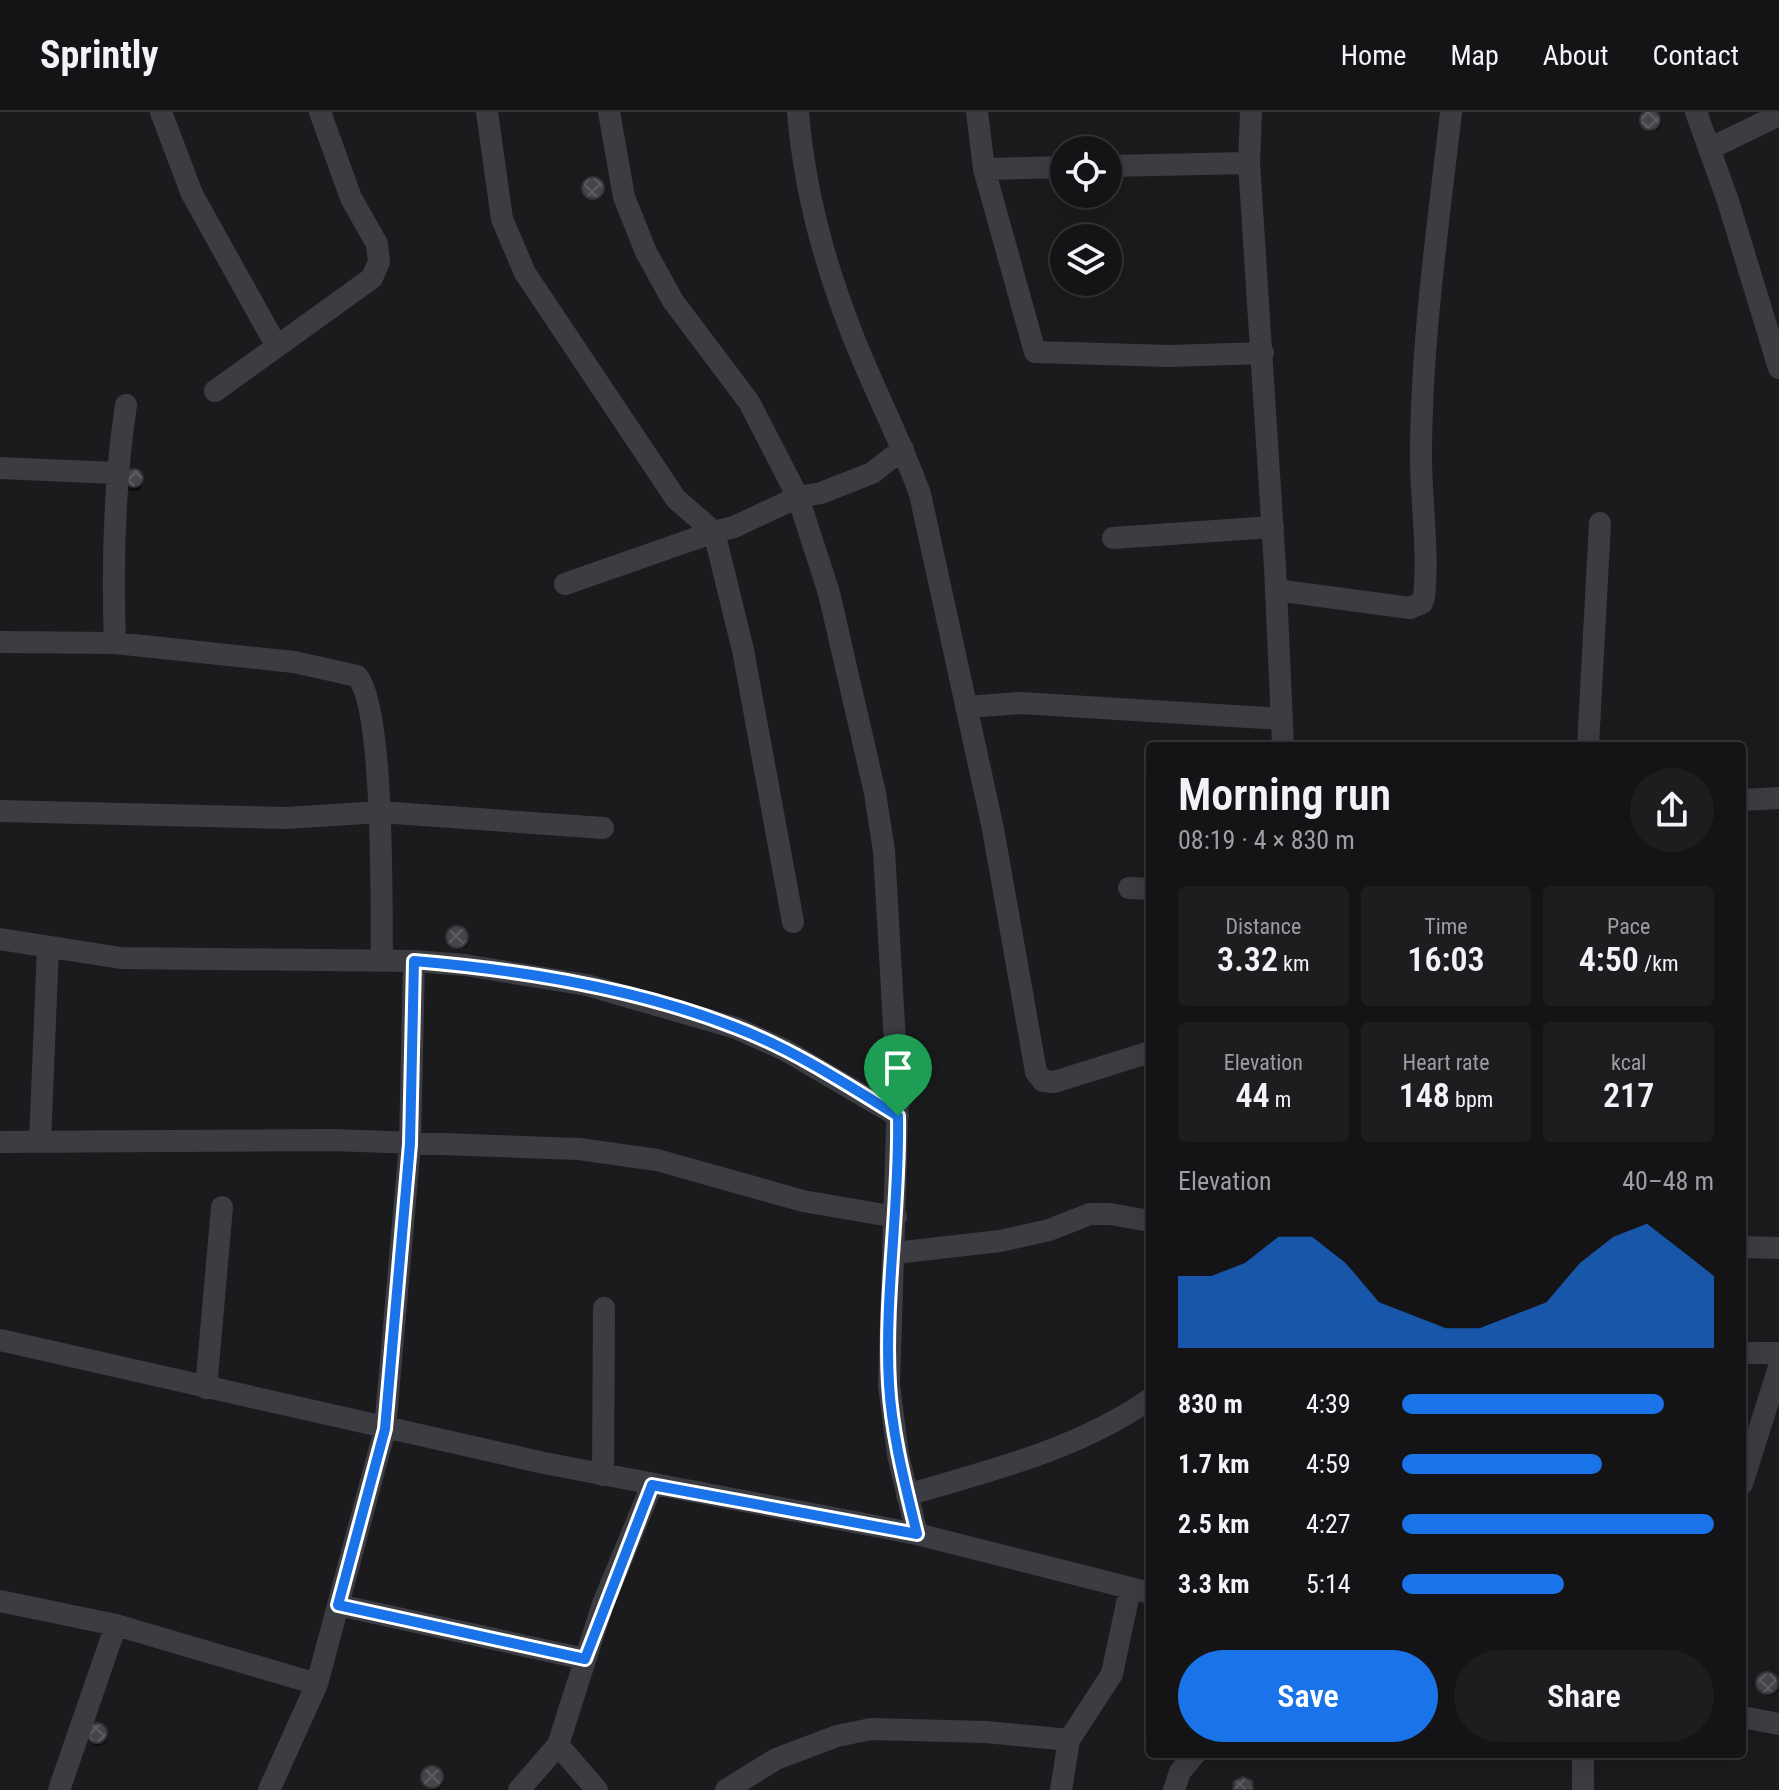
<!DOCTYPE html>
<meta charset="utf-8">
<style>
:root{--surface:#141416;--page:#1d1d1f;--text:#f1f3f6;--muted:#9d9ea1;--line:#333335;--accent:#1a73e8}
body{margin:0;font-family:"Roboto Condensed",sans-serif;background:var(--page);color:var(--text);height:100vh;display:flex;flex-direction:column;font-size:30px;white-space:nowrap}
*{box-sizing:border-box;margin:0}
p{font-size:26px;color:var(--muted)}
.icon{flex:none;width:44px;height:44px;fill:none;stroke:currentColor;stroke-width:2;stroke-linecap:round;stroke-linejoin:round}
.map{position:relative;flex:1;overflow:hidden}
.details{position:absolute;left:1146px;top:630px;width:600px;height:1016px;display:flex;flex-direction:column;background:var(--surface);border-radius:8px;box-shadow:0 8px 32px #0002,0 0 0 2px var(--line)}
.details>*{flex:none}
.buttons{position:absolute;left:1050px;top:24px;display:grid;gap:16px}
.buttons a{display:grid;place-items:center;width:72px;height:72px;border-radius:50%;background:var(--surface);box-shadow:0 8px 32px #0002,0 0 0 2px var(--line);font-size:40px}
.pin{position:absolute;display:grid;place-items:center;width:68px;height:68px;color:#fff;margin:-82px -34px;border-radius:50% 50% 50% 0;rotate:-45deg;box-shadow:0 0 8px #0007}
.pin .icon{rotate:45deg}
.round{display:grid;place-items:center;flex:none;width:84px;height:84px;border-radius:42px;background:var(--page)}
.headline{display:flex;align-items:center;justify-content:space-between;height:136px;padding:0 32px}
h1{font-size:44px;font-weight:600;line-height:60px}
.figures{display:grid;grid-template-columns:repeat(3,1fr);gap:12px;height:136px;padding:8px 32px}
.figures div{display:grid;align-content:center;border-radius:8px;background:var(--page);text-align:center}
.figures b{font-size:34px;font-weight:600}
.figures small{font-size:22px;font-weight:400}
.figures p{font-size:22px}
.chart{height:224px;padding:16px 32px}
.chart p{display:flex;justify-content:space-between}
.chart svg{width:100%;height:144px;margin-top:8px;fill:var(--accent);opacity:.7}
.button{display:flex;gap:16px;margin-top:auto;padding:16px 32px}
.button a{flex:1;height:92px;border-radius:48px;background:var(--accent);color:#fff;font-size:32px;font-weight:600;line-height:92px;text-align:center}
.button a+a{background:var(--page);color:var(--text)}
ul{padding:0 32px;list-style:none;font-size:26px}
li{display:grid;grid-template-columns:128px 96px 1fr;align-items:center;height:60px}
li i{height:20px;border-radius:10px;background:var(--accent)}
header{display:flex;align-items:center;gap:48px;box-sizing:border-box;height:112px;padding:0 40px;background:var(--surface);border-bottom:2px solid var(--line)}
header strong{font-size:38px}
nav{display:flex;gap:44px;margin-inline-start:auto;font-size:28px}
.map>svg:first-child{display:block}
</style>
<header>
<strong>Sprintly</strong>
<nav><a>Home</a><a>Map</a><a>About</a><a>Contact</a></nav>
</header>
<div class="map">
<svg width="1779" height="1678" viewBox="0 0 1779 1678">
<defs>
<pattern id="building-cross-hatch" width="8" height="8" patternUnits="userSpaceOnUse" patternTransform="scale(2)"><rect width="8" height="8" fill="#45464a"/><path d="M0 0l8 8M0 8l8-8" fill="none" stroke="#5d5e62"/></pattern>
</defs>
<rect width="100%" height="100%" fill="#1b1b1d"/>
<path fill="#0007" d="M1642 10a10 10 0 1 1 20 0a10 10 0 1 1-20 0Z
M585 78a10 10 0 1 1 20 0a10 10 0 1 1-20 0Z
M135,358l8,14 -4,7h-9l-3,-4v-16z
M449 828a10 10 0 1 1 20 0a10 10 0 1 1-20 0Z
M1759 1574a10 10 0 1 1 20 0a10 10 0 1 1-20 0Z
M88 1624a10 10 0 1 1 20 0a10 10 0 1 1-20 0Z
M424 1668a10 10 0 1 1 20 0a10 10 0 1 1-20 0Z"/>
<path fill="url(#building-cross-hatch)" stroke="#353539" stroke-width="2" d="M1640 8a10 10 0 1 1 20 0a10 10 0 1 1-20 0Z
M582 76a11 11 0 1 1 22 0a11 11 0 1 1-22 0Z
M125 366a9 9 0 1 1 18 0a9 9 0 1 1-18 0Z
M446 825a11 11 0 1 1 22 0a11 11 0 1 1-22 0Z
M1756 1571a11 11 0 1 1 22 0a11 11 0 1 1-22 0Z
M87 1621a10 10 0 1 1 20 0a10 10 0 1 1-20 0Z
M421 1665a11 11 0 1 1 22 0a11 11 0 1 1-22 0Z
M1243,1665l9,4 1,9h-20l1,-9z"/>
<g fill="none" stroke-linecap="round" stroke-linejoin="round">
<path stroke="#3c3d42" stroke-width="22" d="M161,0l31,82 84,151
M487,0l15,107 23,54 151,226 38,33 20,-5 64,-30 23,-4 51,-20 31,-24
M609,0l15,85 22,55 27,49 76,101 49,95 31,96 46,200 9,58 14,244 -9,290 9,70 19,79
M798,0c6,74 26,150 53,219 21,55 49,107 69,163l73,335 43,243 7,9 11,1 96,-30
M977,0l7,57 80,-2
M1251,0l-2,51 26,404 8,179
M1696,0l32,89 51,167
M1709,37l70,-34
M1108,54l141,-3
M984,57l51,183 134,4 94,-3
M215,279l157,-113 7,-16 -2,-18 -26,-46 -31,-86
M0,356l116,5
M1113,426l160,-11
M565,472l149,-52 29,118 50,272
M1276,478l134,18 12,-5 2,-6c5,-47 -3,-93 -3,-140 0,-115 17,-231 30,-345
M0,530l115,1 179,19 63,14c28,32 24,234 25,285
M115,531c-3,-81 -1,-158 11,-238
M967,595l53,-4 262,16
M1588,634l12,-223
M1742,688l37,-2
M0,699l286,7 94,-6 223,16
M1129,776l21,1
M0,827l121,19 293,3 51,4 122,20 149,43 49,22 113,66
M0,1030l333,-2 246,9 78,11 146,41 93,16
M40,1030l8,-195
M1742,1135l37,1
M895,1141l105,-12 49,-11 41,-16h20l40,7
M0,1228l544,123 373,71 233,59
M1742,1241h37
M206,1276l16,-181
M603,1363l1,-167
M1742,1372l37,-117
M907,1383c84,-25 170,-45 243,-96
M0,1489l116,24 201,59
M338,1493l247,54
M1742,1605l37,7
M558,1633l39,45
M1583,1642v36
M59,1678l57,-165
M269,1678l48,-106 68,-255 25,-285 4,-183
M519,1678l39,-45 45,-141 49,-119
M726,1678l50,-31 61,-23 34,-7 115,3 83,8
M1061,1678l8,-50 43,-66 18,-85
M1174,1678l6,-18 15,-18"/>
</g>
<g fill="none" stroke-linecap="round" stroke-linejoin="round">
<g stroke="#fff" stroke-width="16">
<path id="route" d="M414,849c108,9 221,27 323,67 57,22 109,56 161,88 2,89 -14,179 -9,268 3,51 16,100 28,150l-265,-49 -67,174 -247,-54 47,-176 25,-285z"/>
</g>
<use href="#route" stroke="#1a73e8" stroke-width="10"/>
</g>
</svg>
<div class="buttons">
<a><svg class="icon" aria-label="locate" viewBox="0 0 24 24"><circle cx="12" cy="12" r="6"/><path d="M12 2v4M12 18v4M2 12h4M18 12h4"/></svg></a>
<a><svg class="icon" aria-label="layers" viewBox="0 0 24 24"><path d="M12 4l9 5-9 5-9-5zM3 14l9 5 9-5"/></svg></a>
</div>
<div class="pin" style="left:898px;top:1004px;background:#1e9e55"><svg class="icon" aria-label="arrive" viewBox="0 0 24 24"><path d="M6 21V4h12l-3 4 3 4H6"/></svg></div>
<section class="details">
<div class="headline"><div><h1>Morning run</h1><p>08:19 · 4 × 830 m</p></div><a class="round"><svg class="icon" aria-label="share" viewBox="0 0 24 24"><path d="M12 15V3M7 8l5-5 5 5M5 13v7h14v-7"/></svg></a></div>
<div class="figures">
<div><p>Distance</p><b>3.32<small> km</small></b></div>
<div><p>Time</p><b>16:03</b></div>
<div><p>Pace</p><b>4:50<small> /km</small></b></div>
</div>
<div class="figures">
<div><p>Elevation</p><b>44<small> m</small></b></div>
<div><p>Heart rate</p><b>148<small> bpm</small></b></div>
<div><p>kcal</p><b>217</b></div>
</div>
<div class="chart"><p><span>Elevation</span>40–48 m</p>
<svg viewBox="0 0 160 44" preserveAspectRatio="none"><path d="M0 44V22L10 22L20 18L30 10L40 10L50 18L60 30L70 34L80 38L90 38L100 34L110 30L120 18L130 10L140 6L150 14L160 22V44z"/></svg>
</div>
<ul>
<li><b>830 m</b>4:39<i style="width:84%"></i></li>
<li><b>1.7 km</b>4:59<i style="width:64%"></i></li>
<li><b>2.5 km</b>4:27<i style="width:100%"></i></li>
<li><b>3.3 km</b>5:14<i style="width:52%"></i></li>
</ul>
<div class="button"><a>Save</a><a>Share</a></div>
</section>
</div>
